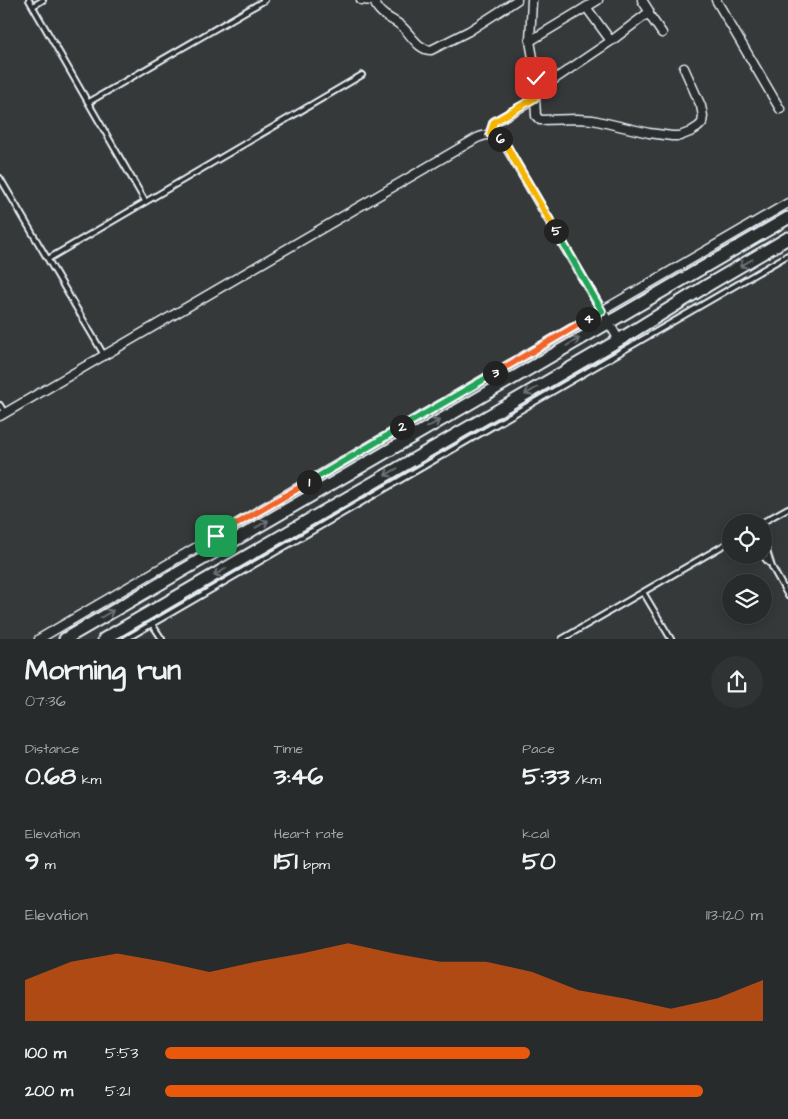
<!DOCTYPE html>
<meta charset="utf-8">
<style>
:root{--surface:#282b2c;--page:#303334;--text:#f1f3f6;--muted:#a5a7a9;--line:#444748;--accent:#ea580c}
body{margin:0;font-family:"Architects Daughter",sans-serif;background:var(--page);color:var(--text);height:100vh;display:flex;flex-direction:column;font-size:19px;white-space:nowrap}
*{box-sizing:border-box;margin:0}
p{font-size:16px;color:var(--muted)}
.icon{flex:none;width:28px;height:28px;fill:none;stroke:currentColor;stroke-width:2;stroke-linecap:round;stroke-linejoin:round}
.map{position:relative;height:639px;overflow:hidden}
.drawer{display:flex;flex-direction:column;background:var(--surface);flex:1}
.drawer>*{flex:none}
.tools{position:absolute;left:722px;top:514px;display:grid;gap:10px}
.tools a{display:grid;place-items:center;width:50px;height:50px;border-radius:50%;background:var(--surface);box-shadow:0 2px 12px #0003,0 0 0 1px var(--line);font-size:25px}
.pin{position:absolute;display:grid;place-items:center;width:42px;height:42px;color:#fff;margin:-21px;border-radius:10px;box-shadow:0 2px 8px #0006}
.km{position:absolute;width:25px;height:25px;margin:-12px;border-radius:50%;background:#222;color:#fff;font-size:14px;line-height:25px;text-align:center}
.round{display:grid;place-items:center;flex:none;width:52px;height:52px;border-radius:26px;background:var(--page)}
.head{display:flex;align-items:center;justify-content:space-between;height:85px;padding:0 25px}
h1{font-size:28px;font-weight:700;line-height:38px}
.metrics{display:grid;grid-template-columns:repeat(3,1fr);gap:8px;height:85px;padding:5px 25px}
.metrics div{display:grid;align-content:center}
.metrics b{font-size:25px;font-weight:700}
.metrics small{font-size:14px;font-weight:400}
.metrics p{font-size:14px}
.chart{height:140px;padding:10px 25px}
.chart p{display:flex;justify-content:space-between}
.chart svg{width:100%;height:90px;margin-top:5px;fill:var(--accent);opacity:.7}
ul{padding:0 25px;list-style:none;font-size:16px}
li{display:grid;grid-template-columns:80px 60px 1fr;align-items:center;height:38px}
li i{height:12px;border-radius:6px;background:var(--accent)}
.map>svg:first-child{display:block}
</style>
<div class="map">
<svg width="788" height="639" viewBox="0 0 788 639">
<rect width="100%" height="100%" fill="#35393a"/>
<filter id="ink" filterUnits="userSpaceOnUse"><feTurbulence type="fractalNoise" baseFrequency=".02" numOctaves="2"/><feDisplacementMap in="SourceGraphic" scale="10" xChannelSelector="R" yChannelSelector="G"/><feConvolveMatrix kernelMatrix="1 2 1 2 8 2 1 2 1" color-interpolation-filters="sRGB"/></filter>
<g filter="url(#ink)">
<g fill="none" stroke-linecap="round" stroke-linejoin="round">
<g stroke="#e8f1f8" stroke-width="8">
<path id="service" d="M29,0l116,201
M33,6l10,-6
M89,102l176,-102
M0,178l104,177
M48,259l314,-184
M0,405l5,8
M763,522l25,-14
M764,541l8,26 16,29
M762,555l7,8
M643,592l28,47
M152,624l10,15
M126,639l662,-384
M562,639l169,-98"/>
</g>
<g stroke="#e8f1f8" stroke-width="11">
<path id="minor" d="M361,0l13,1
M374,0c1,4 3,8 6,11 5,6 14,9 20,14 10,7 17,25 31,25l38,-19 48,-31
M642,0l7,11 -1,2 14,20
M716,0l64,109
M586,7l25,34
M530,41l68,-41
M537,91l74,-50 37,-28
M535,98l1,18 4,4 37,-1 16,1 56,13 23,3h8l10,-4 8,-5 4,-4 1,-7 -2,-10 -17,-38
M490,134l4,-12 38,-21 3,-3 2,-4 -2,-25 -5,-28 2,-41
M0,416l477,-278c16,-7 21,-3 30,10l112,192
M39,639l435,-254 314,-182"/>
</g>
<g stroke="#e8f1f8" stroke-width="15">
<path id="secondary" d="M65,639l723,-421
M104,639l515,-299 89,-55 80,-47"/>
</g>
<use href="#service" stroke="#2a2d2e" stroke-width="4"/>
<use href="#minor" stroke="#2a2d2e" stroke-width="8"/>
<use href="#secondary" stroke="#2a2d2e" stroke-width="11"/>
</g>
<defs><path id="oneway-shaft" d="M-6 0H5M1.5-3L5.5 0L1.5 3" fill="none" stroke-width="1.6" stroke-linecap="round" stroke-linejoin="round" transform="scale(1.25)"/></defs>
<g stroke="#6c7275">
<use href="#oneway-shaft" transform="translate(746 263) rotate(150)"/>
<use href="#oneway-shaft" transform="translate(573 342) rotate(-30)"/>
<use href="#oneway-shaft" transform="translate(531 391) rotate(150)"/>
<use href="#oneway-shaft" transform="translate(433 424) rotate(-30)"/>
<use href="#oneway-shaft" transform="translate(391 472) rotate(150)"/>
<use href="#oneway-shaft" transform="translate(262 524) rotate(-30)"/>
<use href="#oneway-shaft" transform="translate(220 572) rotate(150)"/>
<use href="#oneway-shaft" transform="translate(107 614) rotate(-30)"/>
</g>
</g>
<g fill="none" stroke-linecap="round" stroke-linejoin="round" filter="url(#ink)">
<g stroke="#fff" stroke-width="10">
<path id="split-1" d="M216,536l93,-54"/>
</g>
<g stroke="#fff" stroke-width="10">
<path id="split-2" d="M309,482l93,-55"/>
</g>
<g stroke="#fff" stroke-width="10">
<path id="split-3" d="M402,427l93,-54"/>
</g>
<g stroke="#fff" stroke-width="10">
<path id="split-4" d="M495,373l93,-54"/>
</g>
<g stroke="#fff" stroke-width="10">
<path id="split-5" d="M556,231l46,80 -14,8"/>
</g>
<g stroke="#fff" stroke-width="10">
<path id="split-6" d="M500,139l8,9 8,15 40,68"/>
</g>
<g stroke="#fff" stroke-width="10">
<path id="split-7" d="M500,139l-5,-4 -5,-1 4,-12 41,-24 2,-7 -1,-13"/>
</g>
<use href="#split-1" stroke="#f0652b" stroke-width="6"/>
<use href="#split-2" stroke="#22a559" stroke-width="6"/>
<use href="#split-3" stroke="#22a559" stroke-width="6"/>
<use href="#split-4" stroke="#f0652b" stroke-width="6"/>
<use href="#split-5" stroke="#22a559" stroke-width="6"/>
<use href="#split-6" stroke="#f5b400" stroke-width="6"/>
<use href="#split-7" stroke="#f5b400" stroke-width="6"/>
</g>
</svg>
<div class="tools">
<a><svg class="icon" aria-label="locate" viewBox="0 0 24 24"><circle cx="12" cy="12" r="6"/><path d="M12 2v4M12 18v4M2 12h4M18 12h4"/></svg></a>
<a><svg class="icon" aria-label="layers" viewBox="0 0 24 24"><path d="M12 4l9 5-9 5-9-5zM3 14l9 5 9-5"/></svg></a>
</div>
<div class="pin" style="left:216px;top:536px;background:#1e9e55"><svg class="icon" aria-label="arrive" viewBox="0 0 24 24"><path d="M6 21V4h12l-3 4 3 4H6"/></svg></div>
<div class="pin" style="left:536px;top:78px;background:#d93025"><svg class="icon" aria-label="check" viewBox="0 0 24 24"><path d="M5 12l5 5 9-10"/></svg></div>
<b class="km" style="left:309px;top:482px">1</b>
<b class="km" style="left:402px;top:427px">2</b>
<b class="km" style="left:495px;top:373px">3</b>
<b class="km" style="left:588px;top:319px">4</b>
<b class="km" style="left:556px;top:231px">5</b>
<b class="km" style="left:500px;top:139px">6</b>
</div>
<section class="drawer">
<div class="head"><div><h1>Morning run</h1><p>07:36</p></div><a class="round"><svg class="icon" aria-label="share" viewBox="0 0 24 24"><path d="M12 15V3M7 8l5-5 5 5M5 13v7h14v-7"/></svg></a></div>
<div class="metrics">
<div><p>Distance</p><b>0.68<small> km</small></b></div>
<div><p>Time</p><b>3:46</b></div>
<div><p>Pace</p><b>5:33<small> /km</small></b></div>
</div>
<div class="metrics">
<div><p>Elevation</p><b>9<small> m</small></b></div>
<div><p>Heart rate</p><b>151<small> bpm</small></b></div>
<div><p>kcal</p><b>50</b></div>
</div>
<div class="chart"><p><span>Elevation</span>113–120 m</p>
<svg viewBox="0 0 160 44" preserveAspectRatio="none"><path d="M0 44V24L10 15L20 11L30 15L40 20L50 15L60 11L70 6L80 11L90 15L100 15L110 20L120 29L130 33L140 38L150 33L160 24V44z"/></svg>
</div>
<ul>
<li><b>100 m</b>5:53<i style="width:61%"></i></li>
<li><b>200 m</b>5:21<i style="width:90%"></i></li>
</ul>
</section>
